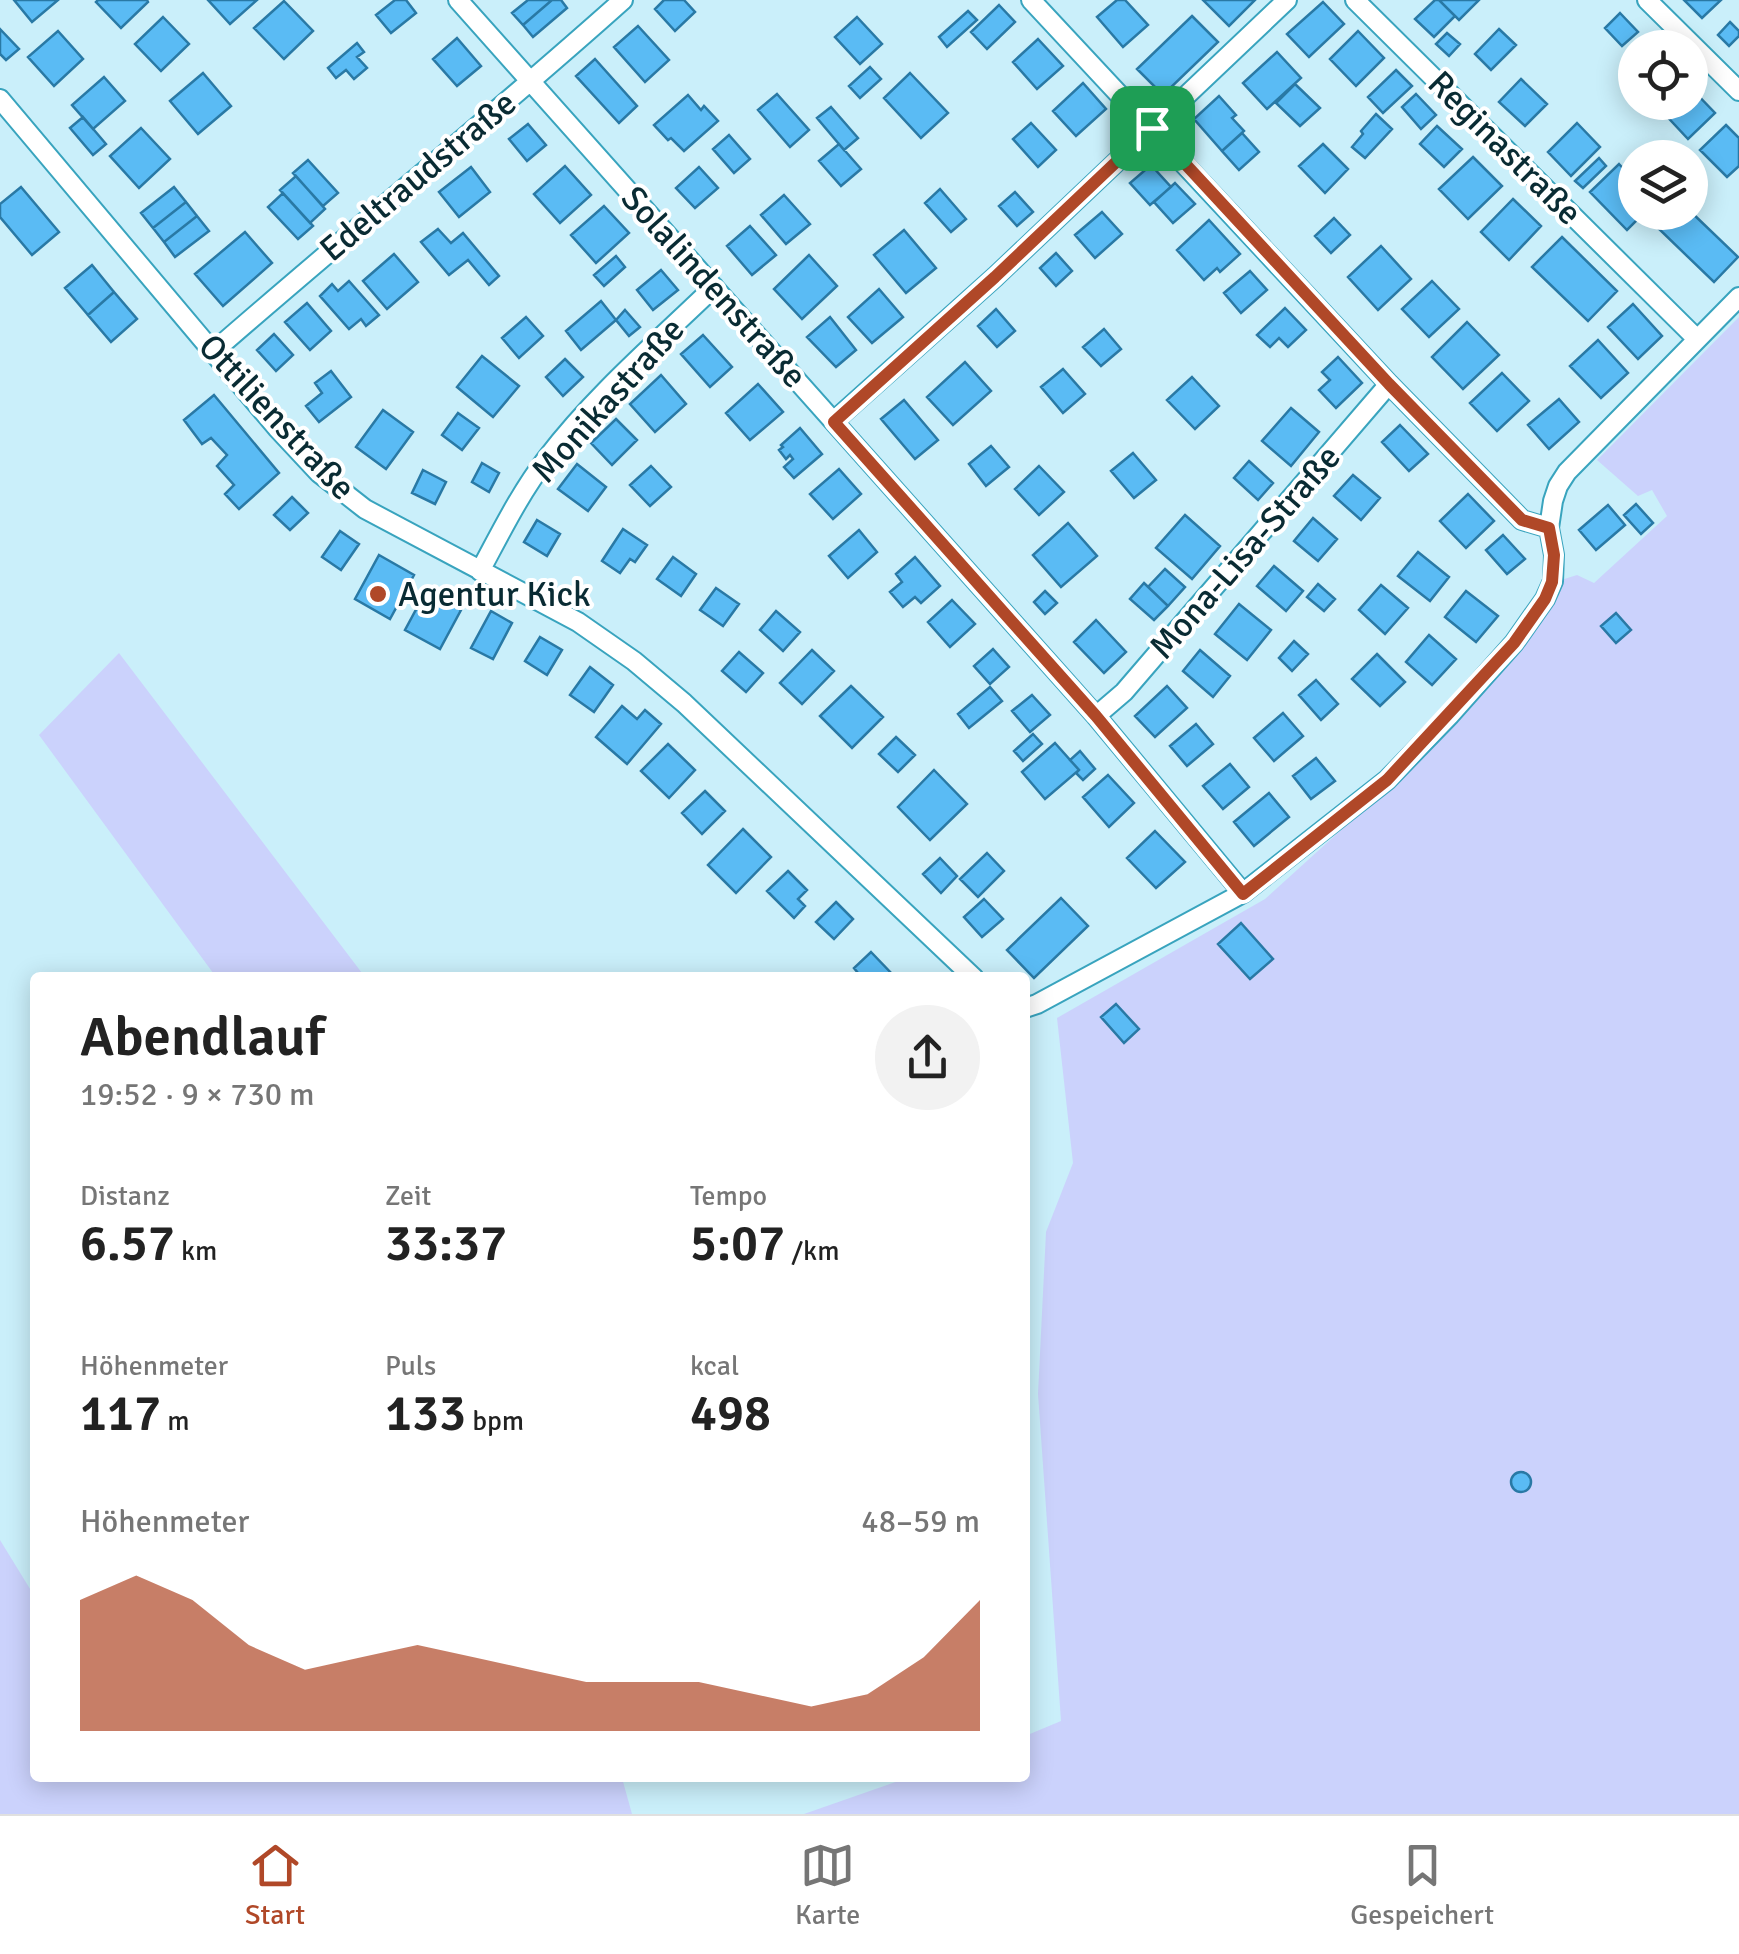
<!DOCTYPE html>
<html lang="de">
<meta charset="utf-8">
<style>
:root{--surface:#fff;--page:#f2f2f2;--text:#222;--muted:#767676;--line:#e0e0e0;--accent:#b04828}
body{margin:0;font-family:Signika,sans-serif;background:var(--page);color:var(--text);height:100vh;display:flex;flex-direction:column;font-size:38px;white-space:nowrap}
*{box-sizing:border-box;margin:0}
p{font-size:32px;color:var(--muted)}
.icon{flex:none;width:55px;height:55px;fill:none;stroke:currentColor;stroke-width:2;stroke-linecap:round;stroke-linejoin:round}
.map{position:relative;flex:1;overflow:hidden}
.drawer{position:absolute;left:30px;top:972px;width:1000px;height:810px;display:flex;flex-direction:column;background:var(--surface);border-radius:10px;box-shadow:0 5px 25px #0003}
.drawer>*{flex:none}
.controls{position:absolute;left:1618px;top:30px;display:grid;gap:20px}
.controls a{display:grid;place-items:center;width:90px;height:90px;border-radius:50%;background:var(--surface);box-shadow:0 5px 25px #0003;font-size:50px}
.pin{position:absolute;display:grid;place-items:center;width:85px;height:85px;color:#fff;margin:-42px;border-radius:20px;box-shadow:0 5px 15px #0006}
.round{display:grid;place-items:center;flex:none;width:105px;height:105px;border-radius:52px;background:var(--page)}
.headline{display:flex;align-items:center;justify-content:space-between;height:170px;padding:0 50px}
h1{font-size:55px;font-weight:600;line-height:75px}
.figures{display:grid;grid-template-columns:repeat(3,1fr);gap:15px;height:170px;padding:10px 50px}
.figures div{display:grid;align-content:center}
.figures b{font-size:50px;font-weight:600}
.figures small{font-size:28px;font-weight:400}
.figures p{font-size:28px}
.chart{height:280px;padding:20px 50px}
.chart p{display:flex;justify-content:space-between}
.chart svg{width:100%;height:180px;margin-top:10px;fill:var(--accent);opacity:.7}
.tabs{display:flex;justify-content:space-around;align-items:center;height:140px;border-top:2px solid var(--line);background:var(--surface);font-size:28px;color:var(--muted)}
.tabs a{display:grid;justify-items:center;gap:5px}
.tabs .current{color:var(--accent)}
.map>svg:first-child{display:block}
</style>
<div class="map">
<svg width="1739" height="1814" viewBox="0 0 1739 1814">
<rect width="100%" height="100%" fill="#caeffa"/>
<path fill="#cbd2fc" d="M1739,317v1497h-935l103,-36h118v-42l36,-15 -23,-327 8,-162 27,-69 -16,-145 208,-119 172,-156 83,-93 31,-48 7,-21 19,-6 17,8 73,-67 -15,-26 -14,6 -41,-36z
M119,653l246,324h-149l-177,-242z
M0,1540l35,57v181h587l10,36h-632z"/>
<path fill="#5abbf4" stroke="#2979a5" stroke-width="2.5" d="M14,0h44l-26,22z
M98,0h49l1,2 -27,26 -25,-26z
M208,0h49l-27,24z
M395,0h11l10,13 -25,20 -15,-18z
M528,0h24l-29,25 -11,-12z
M552,0h9l6,8 -34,29 -10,-12z
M664,0h20l11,12 -20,19 -20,-22z
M1117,0h8l23,25 -25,22 -26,-30z
M1203,0h52l-26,26z
M1435,0h4l16,16 -21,21 -19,-18z
M1439,0h40l-20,20z
M1684,0h37l-19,18z
M284,1l29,30 -29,28 -30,-31z
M1323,2l21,22 -35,33 -22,-23z
M999,5l16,17 -28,27 -16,-17z
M968,11l9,9 -30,27 -8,-10z
M1620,13l18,19 -16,14 -17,-18z
M1192,16l26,26 -55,53 -26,-26z
M163,17l26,27 -28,27 -26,-27z
M857,17l25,27 -22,20 -25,-27z
M1730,22l9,9v5l-10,10 -11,-11z
M638,26l31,34 -24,22 -31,-35z
M0,29l19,20 -13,11 -6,-6z
M1499,29l17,16 -25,25 -16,-16z
M58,31l25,28 -29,27 -26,-29z
M1358,31l26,27 -28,28 -26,-27z
M1447,33l13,11 -11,12 -13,-12z
M457,38l24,28 -24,20 -24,-27z
M1038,39l25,27 -26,23 -24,-27z
M357,43l7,9 -7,5 10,11 -13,11 -8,-9 -10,8 -8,-10z
M1277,52l24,26 -34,31 -24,-26z
M595,59l42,47 -18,17 -43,-47z
M870,67l11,12 -21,19 -11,-12z
M1396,70l16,16 -29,27 -15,-16z
M203,73l28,33 -33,28 -28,-33z
M910,73l38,40 -27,25 -37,-40z
M104,77l21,24 -32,28 -21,-24z
M1521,79l26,25 -22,22 -26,-24z
M1083,83l23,26 -30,27 -23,-25z
M1295,84l25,24 -20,18 -24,-23z
M1690,87l25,26 -27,26 -27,-29 8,-8h21z
M777,94l32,36 -19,17 -32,-37z
M1416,94l20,21 -15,14 -19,-22z
M688,95l13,15 3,-4 14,15 -34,30 -13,-13 -3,2 -14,-15z
M1219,96l17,19 -4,3 12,13 -22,20 -28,-32z
M831,107l27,31 -14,12 -27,-32z
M1376,114l16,15 -27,29 -13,-11 11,-13 -2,-3z
M83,117l23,27 -13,11 -23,-27z
M1031,123l25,27 -18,17 -25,-28z
M1577,123l23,24 -29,29 -23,-24z
M528,124l18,21 -19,16 -18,-22z
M1726,125l13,13v28l-12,11 -27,-27z
M1437,126l25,23 -18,18 -24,-23z
M141,128l29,31 -31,29 -29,-32z
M1242,133l17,19 -20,18 -17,-19z
M729,135l21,24 -16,14 -21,-24z
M839,144l22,25 -20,17 -22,-25z
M1323,144l25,25 -23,24 -26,-27z
M1473,157l29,29 -34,33 -29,-30z
M1599,158l7,8 -23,22 -8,-7z
M308,160l30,33 -15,13 -30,-33z
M1619,164l16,17v31h10l-18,18 -37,-38z
M1151,165l20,22 -21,18 -20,-22z
M565,166l26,29 -31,28 -26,-29z
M471,167l19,25 -31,25 -20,-25z
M699,167l19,21 -23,20 -19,-20z
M296,176l29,33 -15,14 -30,-33z
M1175,183l20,21 -22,19 -19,-21z
M21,187l38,45 -27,23 -32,-38v-13z
M174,187l12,15 -33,26 -12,-15z
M940,189l26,30 -15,13 -26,-29z
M1015,192l18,20 -16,14 -18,-20z
M283,193l30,33 -15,13 -30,-32z
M784,195l26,29 -24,20 -25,-29z
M1513,199l28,27 -32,34 -28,-28z
M186,202l11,14 -33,26 -11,-14z
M604,206l25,27 -33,30 -25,-28z
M1690,211l48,46 -24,25 -56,-54 15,-16z
M1102,212l20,22 -27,24 -20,-23z
M197,216l12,15 -34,26 -11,-15z
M1334,218l16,17 -19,18 -16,-17z
M1209,220l31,34 -20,18 -3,-4 -13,12 -27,-30z
M750,226l26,29 -24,20 -25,-29z
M438,229l13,14 12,-10 36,43 -10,9 -21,-25 -19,15 -28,-33z
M904,230l32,38 -30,25 -32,-38z
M245,232l27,31 -49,43 -28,-32z
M1562,237l55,54 -29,30 -56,-54z
M1381,246l30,33 -33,31 -30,-33z
M1056,253l16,18 -16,15 -16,-18z
M394,254l24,28 -31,27 -24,-28z
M809,255l28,31 -35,33 -28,-30z
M616,256l9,11 -21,19 -10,-11z
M92,265l22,27 -26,23 -23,-27z
M661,270l17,20 -25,20 -16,-20z
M1250,271l17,19 -26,23 -17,-20z
M349,281l30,34 -13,11 -5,-7 -12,10 -29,-33 12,-12 6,7z
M1432,281l27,28 -30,28 -27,-28z
M879,289l24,28 -31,26 -24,-26z
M114,292l23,27 -26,23 -23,-27z
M601,301l15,19 -35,30 -15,-19z
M307,303l24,28 -21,19 -25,-28z
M1633,304l29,32 -24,23 -30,-32z
M1285,308l21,22 -18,17 -9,-9 -9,9 -13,-12z
M996,309l19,22 -18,16 -19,-21z
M625,310l15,17 -11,9 -13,-16z
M526,317l17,19 -24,22 -17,-20z
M830,317l26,33 -20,17 -29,-30z
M1467,322l32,33 -36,34 -31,-32z
M1104,329l17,20 -20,17 -18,-19z
M274,334l19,21 -17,16 -19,-21z
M703,335l29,32 -22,20 -29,-33z
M1598,340l30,33 -27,25 -31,-32z
M482,356l37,30 -26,31 -36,-30z
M1338,357l24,26 -26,25 -17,-18 11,-10 -8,-8z
M565,359l18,18 -20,19 -17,-19z
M965,362l26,29 -38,34 -26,-28z
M1063,369l22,25 -22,19 -22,-26z
M331,371l20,26 -32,25 -13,-16 16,-13 -7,-10z
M1502,373l27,28 -32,30 -27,-28z
M661,375l25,29 -31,28 -25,-28z
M1192,377l27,29 -24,23 -28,-29z
M758,384l25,28 -33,28 -24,-27z
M214,395l65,78 -40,36 -14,-15 9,-9 -17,-19 10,-11 -16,-17 -9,6 -18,-24z
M1559,399l20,23 -30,27 -21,-24z
M904,400l34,40 -23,19 -34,-40z
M1291,408l28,24 -28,34 -29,-25z
M383,410l30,22 -27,37 -30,-22z
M458,413l21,15 -17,22 -20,-15z
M616,419l21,21 -25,25 -21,-22z
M1400,425l28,29 -19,17 -27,-29z
M800,428l22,26 -28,24 -10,-11 9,-8 -3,-4 -4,4 -7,-9 4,-3 -2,-2z
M991,446l18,21 -23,19 -17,-22z
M1133,453l23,27 -22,18 -23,-27z
M1249,461l24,22 -15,17 -24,-22z
M482,463l17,10 -10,19 -17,-10z
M577,464l29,23 -18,24 -30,-22z
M651,466l20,21 -21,19 -20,-21z
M1039,466l25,26 -25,23 -24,-26z
M839,469l22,25 -28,25 -23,-25z
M423,470l23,12 -11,22 -23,-11z
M1353,475l27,23 -19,22 -27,-24z
M1468,494l26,27 -28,27 -26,-27z
M292,497l16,16 -18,17 -16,-15z
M1636,504l17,19 -12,11 -17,-19z
M1608,505l17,20 -29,25 -17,-20z
M1185,515l35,31 -28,33 -36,-31z
M1313,518l24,21 -19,22 -24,-20z
M537,520l23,14 -13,22 -23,-14z
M1068,523l29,33 -36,31 -28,-32z
M623,529l24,16 -12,17 -5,-3 -10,14 -18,-12z
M859,530l18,22 -29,26 -19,-22z
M340,531l19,13 -18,26 -19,-13z
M1503,535l22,24 -18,15 -21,-24z
M1418,552l31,25 -19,24 -32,-25z
M379,555l35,20 -24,44 -35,-20z
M673,557l23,17 -15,22 -24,-17z
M915,557l25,29 -19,17 -6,-6 -12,10 -13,-15 12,-10 -6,-8z
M1274,566l29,25 -17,20 -29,-25z
M1165,569l20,18 -17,19 -20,-19z
M1144,583l24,23 -14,14 -24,-21z
M1318,584l17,15 -11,12 -17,-14z
M1381,585l27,23 -23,26 -26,-24z
M716,588l23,16 -16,22 -23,-16z
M426,591l35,19 -21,39 -35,-19z
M1045,591l12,12 -12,11 -11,-12z
M1466,591l32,25 -22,26 -31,-25z
M952,600l23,24 -25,23 -22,-25z
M1239,604l32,26 -24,30 -32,-26z
M491,611l21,12 -19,36 -22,-11z
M776,611l24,21 -17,19 -23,-21z
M1616,613l15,17 -15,13 -15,-17z
M1096,620l30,32 -22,21 -30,-31z
M1429,635l27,24 -24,26 -26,-23z
M540,637l22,13 -15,25 -22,-14z
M1294,641l14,13 -16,17 -13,-13z
M993,649l16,18 -19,17 -16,-18z
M812,650l22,21 -32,33 -22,-21z
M1200,650l30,26 -17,21 -30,-26z
M739,652l24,21 -17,19 -24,-21z
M1377,654l28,28 -25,24 -28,-27z
M590,667l23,18 -19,27 -24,-17z
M1316,680l22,24 -17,16 -22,-25z
M851,686l32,31 -31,31 -32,-32z
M1167,686l20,22 -32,29 -20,-21z
M990,687l12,14 -33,27 -11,-14z
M1032,695l18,20 -20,17 -18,-21z
M622,706l15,13 8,-9 16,14 -34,40 -31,-27z
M1283,713l20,23 -29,25 -20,-23z
M1196,724l17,20 -26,22 -17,-20z
M1033,734l9,10 -19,17 -9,-10z
M896,737l19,18 -17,17 -19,-18z
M1055,743l24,27 -34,29 -23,-27z
M668,744l27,26 -26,28 -28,-27z
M1080,751l15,18 -12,11 -7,-7 3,-3 -9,-10z
M1316,758l19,23 -24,18 -18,-23z
M1230,764l19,23 -26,22 -20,-23z
M934,770l33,34 -37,36 -32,-33z
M1108,775l26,28 -25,24 -26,-30z
M705,791l20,20 -23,23 -20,-21z
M1269,793l20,24 -35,29 -20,-24z
M743,829l28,28 -35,36 -28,-28z
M1155,831l30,31 -29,26 -29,-30z
M987,853l17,18 -26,26 -18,-18z
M940,858l17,18 -16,17 -18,-19z
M788,871l19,19 -9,9 7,7 -11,12 -27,-27z
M1061,898l27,28 -54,52 -27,-28z
M984,899l19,20 -21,18 -18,-20z
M836,902l17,17 -19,20 -18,-17z
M1241,923l32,36 -23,20 -32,-35z
M871,952l22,23 -3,3h-28l-8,-10z
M1116,1004l23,25 -15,14 -23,-26z
M1511 1482a10 10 0 1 1 20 0a10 10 0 1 1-20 0Z"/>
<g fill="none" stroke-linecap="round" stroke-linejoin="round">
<g stroke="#39a4be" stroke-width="22">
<path id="minor" d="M458,0l638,716 147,177
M1031,0l358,384 133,136 27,8
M1355,0l342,339
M1647,0l92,91
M0,99l277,329 42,45 46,36 213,113 56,39 50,42 290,275
M213,352c136,-119 276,-232 410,-352
M834,421l161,-144 292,-277
M480,571c21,-39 40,-78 67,-113 48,-63 110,-116 167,-171
M1096,716l28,-24 265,-308
M1025,1008l12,-4 206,-111 144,-113 63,-65 64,-72 31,-44 8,-18 1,-26 -5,-27 4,-27 5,-15 9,-14 172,-175"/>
</g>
<use href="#minor" stroke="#fff" stroke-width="18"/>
</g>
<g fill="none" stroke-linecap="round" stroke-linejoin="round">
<g stroke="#fff" stroke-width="20">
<path id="route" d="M1152,128l237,256 133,136 27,8 5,27 -2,27 -7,17 -31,44 -127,137 -144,114 -147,-178 -262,-294 161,-145z"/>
</g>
<use href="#route" stroke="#b04828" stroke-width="12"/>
</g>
<circle fill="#b04828" stroke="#fff" stroke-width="4" cx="378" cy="594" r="10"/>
<g text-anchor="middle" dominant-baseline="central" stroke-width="8" stroke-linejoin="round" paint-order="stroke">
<g font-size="35" fill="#092b33" stroke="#fff">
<text transform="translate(1505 148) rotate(45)">Reginastraße</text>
<text transform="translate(418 176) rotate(-40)">Edeltraudstraße</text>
<text transform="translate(714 287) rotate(48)">Solalindenstraße</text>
<text transform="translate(608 400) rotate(-48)">Monikastraße</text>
<text transform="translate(277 417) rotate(47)">Ottilienstraße</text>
<text transform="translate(1245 552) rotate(-49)">Mona-Lisa-Straße</text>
</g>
<g font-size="35" fill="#092b33" stroke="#fff" text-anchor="start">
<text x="398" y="594">Agentur Kick</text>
</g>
</g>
</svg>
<div class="controls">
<a><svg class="icon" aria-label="locate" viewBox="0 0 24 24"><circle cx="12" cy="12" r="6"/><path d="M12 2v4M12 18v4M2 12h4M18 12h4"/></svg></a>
<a><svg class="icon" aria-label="layers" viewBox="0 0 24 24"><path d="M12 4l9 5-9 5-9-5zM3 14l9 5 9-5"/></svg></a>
</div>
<div class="pin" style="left:1152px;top:128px;background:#1e9e55"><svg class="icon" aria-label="arrive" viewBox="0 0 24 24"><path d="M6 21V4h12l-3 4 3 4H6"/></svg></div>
<section class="drawer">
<div class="headline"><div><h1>Abendlauf</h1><p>19:52 · 9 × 730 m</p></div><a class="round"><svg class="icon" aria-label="share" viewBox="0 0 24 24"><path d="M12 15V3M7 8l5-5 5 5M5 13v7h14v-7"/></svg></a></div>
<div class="figures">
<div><p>Distanz</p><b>6.57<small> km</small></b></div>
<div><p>Zeit</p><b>33:37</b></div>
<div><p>Tempo</p><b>5:07<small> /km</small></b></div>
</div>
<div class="figures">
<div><p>Höhenmeter</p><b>117<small> m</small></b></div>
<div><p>Puls</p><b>133<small> bpm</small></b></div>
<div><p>kcal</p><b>498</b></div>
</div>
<div class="chart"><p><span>Höhenmeter</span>48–59 m</p>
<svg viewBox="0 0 160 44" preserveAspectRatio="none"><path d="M0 44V12L10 6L20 12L30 23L40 29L50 26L60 23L70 26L80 29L90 32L100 32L110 32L120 35L130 38L140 35L150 26L160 12V44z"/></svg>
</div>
</section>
</div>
<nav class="tabs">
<a class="current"><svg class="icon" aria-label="home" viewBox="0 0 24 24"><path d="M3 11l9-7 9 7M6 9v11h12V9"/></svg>Start</a>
<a><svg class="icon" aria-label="map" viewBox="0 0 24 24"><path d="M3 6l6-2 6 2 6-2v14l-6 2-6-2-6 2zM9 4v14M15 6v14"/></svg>Karte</a>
<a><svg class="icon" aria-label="saved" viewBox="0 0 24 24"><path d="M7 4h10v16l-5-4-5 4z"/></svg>Gespeichert</a>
</nav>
